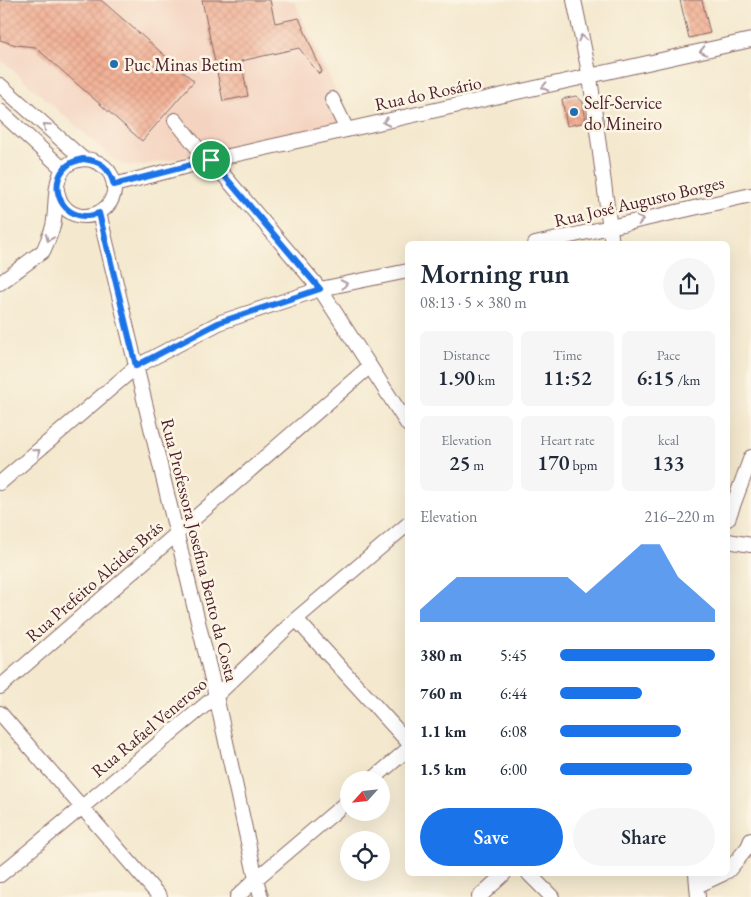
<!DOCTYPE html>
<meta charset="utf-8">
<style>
:root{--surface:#fff;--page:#f6f6f7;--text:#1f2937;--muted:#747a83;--accent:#1a73e8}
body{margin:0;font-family:"EB Garamond",serif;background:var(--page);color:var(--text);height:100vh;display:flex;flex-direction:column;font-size:19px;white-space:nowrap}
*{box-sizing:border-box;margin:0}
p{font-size:16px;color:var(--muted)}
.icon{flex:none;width:28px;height:28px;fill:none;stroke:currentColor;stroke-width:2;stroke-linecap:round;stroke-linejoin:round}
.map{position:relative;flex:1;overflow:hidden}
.sheet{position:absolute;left:405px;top:241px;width:325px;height:635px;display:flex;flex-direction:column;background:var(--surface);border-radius:8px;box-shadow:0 5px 20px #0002}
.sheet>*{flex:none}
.needle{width:32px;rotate:243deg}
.tools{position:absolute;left:340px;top:771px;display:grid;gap:10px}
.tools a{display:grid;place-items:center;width:50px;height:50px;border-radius:50%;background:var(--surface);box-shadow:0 5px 20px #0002;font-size:25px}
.pin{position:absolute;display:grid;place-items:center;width:42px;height:42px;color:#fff;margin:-21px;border:2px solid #fff;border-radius:50%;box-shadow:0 1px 5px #0007}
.round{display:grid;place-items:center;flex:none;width:52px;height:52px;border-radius:26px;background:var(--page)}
.overview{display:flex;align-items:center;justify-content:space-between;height:85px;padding:0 15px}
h1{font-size:28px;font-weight:600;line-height:38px}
.metrics{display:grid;grid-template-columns:repeat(3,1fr);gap:8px;height:85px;padding:5px 15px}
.metrics div{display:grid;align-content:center;border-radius:8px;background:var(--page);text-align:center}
.metrics b{font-size:21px;font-weight:600}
.metrics small{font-size:14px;font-weight:400}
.metrics p{font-size:14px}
.chart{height:140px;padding:10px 15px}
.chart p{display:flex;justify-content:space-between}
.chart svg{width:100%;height:90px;margin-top:5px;fill:var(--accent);opacity:.7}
.button{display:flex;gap:10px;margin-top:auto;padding:10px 15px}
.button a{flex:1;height:58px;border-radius:30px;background:var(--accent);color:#fff;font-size:20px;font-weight:600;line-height:58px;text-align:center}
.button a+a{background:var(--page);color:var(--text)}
ul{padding:0 15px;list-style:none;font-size:16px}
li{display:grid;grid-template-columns:80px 60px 1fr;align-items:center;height:38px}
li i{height:12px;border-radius:6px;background:var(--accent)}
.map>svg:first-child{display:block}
</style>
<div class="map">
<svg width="751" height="897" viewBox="0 0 751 897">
<defs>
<pattern id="building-cross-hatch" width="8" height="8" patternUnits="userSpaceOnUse" patternTransform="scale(1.25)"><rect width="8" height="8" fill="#f1ae93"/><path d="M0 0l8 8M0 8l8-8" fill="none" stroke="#d0957f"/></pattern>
</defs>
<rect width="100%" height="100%" fill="#fcf5e5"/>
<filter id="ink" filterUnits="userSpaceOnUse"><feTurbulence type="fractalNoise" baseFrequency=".02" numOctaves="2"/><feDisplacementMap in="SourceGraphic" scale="10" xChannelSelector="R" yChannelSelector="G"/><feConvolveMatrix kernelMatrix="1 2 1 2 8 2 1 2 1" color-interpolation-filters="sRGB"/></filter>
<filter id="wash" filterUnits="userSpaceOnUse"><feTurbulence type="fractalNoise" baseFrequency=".0096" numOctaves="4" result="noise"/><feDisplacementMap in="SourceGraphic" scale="20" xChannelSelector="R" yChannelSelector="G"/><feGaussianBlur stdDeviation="1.12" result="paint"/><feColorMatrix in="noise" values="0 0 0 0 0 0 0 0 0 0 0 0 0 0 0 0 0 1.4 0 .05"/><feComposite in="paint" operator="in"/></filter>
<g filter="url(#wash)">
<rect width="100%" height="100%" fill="#f4e9cf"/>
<path fill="#f4d3c0" d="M0,0h294l58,125 -214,41 -16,-1 -11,-8 -111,-98z"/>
<g id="blocks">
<path fill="url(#building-cross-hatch)" d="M0,0h101l93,81 -52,60 -107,-94 -19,-2 -16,-5z
M202,0h68l5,23 24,-5 23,54 -3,2 -20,-26 -58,13 7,35 -25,5z
M680,0h22l8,33 -21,5z
M576,96l7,6 3,20 -19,4 -5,-27z"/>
</g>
</g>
<g filter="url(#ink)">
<use href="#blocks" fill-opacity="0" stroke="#866664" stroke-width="1"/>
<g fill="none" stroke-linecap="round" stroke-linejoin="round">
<g stroke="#866664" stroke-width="16">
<path id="minor" d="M574,0l16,77 22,167
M0,85l83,74
M332,99l15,31
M0,111l63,58
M175,120l33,41
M211,160l109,129 88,136
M114,185l97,-25 540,-120
M99,213l117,483 40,183 5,18
M535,244l216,-49
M0,283c10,-7 20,-15 31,-23 3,-3 9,-6 12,-9 2,-3 3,-7 5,-11 1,-4 4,-9 5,-14 5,-20 -3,-57 22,-65 7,-2 13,-3 19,0 7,2 14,8 17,14 16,34 -33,58 -51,26 -1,-3 -2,-7 -3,-10
M0,483l137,-117 84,-44 99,-33 88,-18
M728,519l23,-62
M728,541l23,4
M296,619l112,123
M0,687l370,-321
M0,713l160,184
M372,780l36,-31
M728,871l20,-24 3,-7
M529,874l23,23
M696,874l2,23
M0,875l216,-179 80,-77 112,-95
M697,886l26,-12
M237,897l19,-18 93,-79
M479,897l25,-23"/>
</g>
<use href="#minor" stroke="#fff" stroke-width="14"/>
</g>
<defs><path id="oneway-chevron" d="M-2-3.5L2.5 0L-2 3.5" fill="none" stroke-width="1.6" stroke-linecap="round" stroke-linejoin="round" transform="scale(1.25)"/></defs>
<g stroke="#ae9aa0">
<use href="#oneway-chevron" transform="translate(582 38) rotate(-102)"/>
<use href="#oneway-chevron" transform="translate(703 51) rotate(167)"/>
<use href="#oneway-chevron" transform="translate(545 87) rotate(168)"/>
<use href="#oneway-chevron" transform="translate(386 122) rotate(168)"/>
<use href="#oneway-chevron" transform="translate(46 126) rotate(-138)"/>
<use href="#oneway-chevron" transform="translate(640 220) rotate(-13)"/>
<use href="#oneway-chevron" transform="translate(49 238) rotate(112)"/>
<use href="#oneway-chevron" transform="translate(344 284) rotate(-12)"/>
<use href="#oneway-chevron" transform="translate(37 452) rotate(-41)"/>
</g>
</g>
<g fill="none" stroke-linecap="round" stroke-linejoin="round" filter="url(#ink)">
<g stroke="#fff" stroke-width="10">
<path id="route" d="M83,159c18,2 26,8 31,26l97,-25 109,129 -100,33 -84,44 -37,-153c-3,1 -8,3 -11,3 -30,2 -42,-38 -17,-53 4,-2 8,-3 12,-4z"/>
</g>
<use href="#route" stroke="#1a73e8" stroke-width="6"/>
</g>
<g fill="#1f6fb2" stroke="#fcf5e5" stroke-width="2">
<circle cx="114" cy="64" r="5"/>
<circle cx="574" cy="112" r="5"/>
</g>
<g text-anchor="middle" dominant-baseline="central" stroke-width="5" stroke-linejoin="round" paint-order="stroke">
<g font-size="18" fill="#4a1f2b" stroke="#fcf5e5" text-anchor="start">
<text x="124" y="64">Puc Minas Betim</text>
<text x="584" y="102">Self-Service<tspan x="584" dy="21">do Mineiro</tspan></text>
</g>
<g font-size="18" fill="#4a1f2b" stroke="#fcf5e5">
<text transform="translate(428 93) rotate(-12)">Rua do Rosário</text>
<text transform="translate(639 201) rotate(-13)">Rua José Augusto Borges</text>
<text transform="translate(200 550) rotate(76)">Rua Professora Josefina Bento da Costa</text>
<text transform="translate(94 581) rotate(-41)">Rua Prefeito Alcides Brás</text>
<text transform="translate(149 727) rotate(-40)">Rua Rafael Veneroso</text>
</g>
</g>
</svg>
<div class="tools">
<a><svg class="needle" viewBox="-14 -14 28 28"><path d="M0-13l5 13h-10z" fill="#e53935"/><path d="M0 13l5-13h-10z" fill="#747a83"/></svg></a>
<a><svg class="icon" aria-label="locate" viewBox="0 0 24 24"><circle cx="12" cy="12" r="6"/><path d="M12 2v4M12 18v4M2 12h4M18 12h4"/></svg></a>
</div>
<div class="pin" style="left:211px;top:160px;background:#1e9e55"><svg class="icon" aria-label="arrive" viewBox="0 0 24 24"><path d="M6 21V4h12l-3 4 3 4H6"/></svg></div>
<section class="sheet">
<div class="overview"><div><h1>Morning run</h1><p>08:13 · 5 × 380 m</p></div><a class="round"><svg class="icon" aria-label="share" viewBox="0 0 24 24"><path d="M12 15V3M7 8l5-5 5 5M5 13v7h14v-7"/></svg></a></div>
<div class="metrics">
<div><p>Distance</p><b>1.90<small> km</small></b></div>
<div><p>Time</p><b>11:52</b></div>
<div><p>Pace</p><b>6:15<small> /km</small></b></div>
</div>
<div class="metrics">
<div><p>Elevation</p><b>25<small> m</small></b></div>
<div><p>Heart rate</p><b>170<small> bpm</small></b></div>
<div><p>kcal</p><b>133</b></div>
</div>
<div class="chart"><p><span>Elevation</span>216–220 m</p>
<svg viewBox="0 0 160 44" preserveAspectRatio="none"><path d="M0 44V38L10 30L20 22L30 22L40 22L50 22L60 22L70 22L80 22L90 30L100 22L110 14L120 6L130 6L140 22L150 30L160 38V44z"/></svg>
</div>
<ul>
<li><b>380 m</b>5:45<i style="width:100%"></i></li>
<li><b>760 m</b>6:44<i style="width:53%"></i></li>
<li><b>1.1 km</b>6:08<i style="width:78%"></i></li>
<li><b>1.5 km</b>6:00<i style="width:85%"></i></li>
</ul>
<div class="button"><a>Save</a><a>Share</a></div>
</section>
</div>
